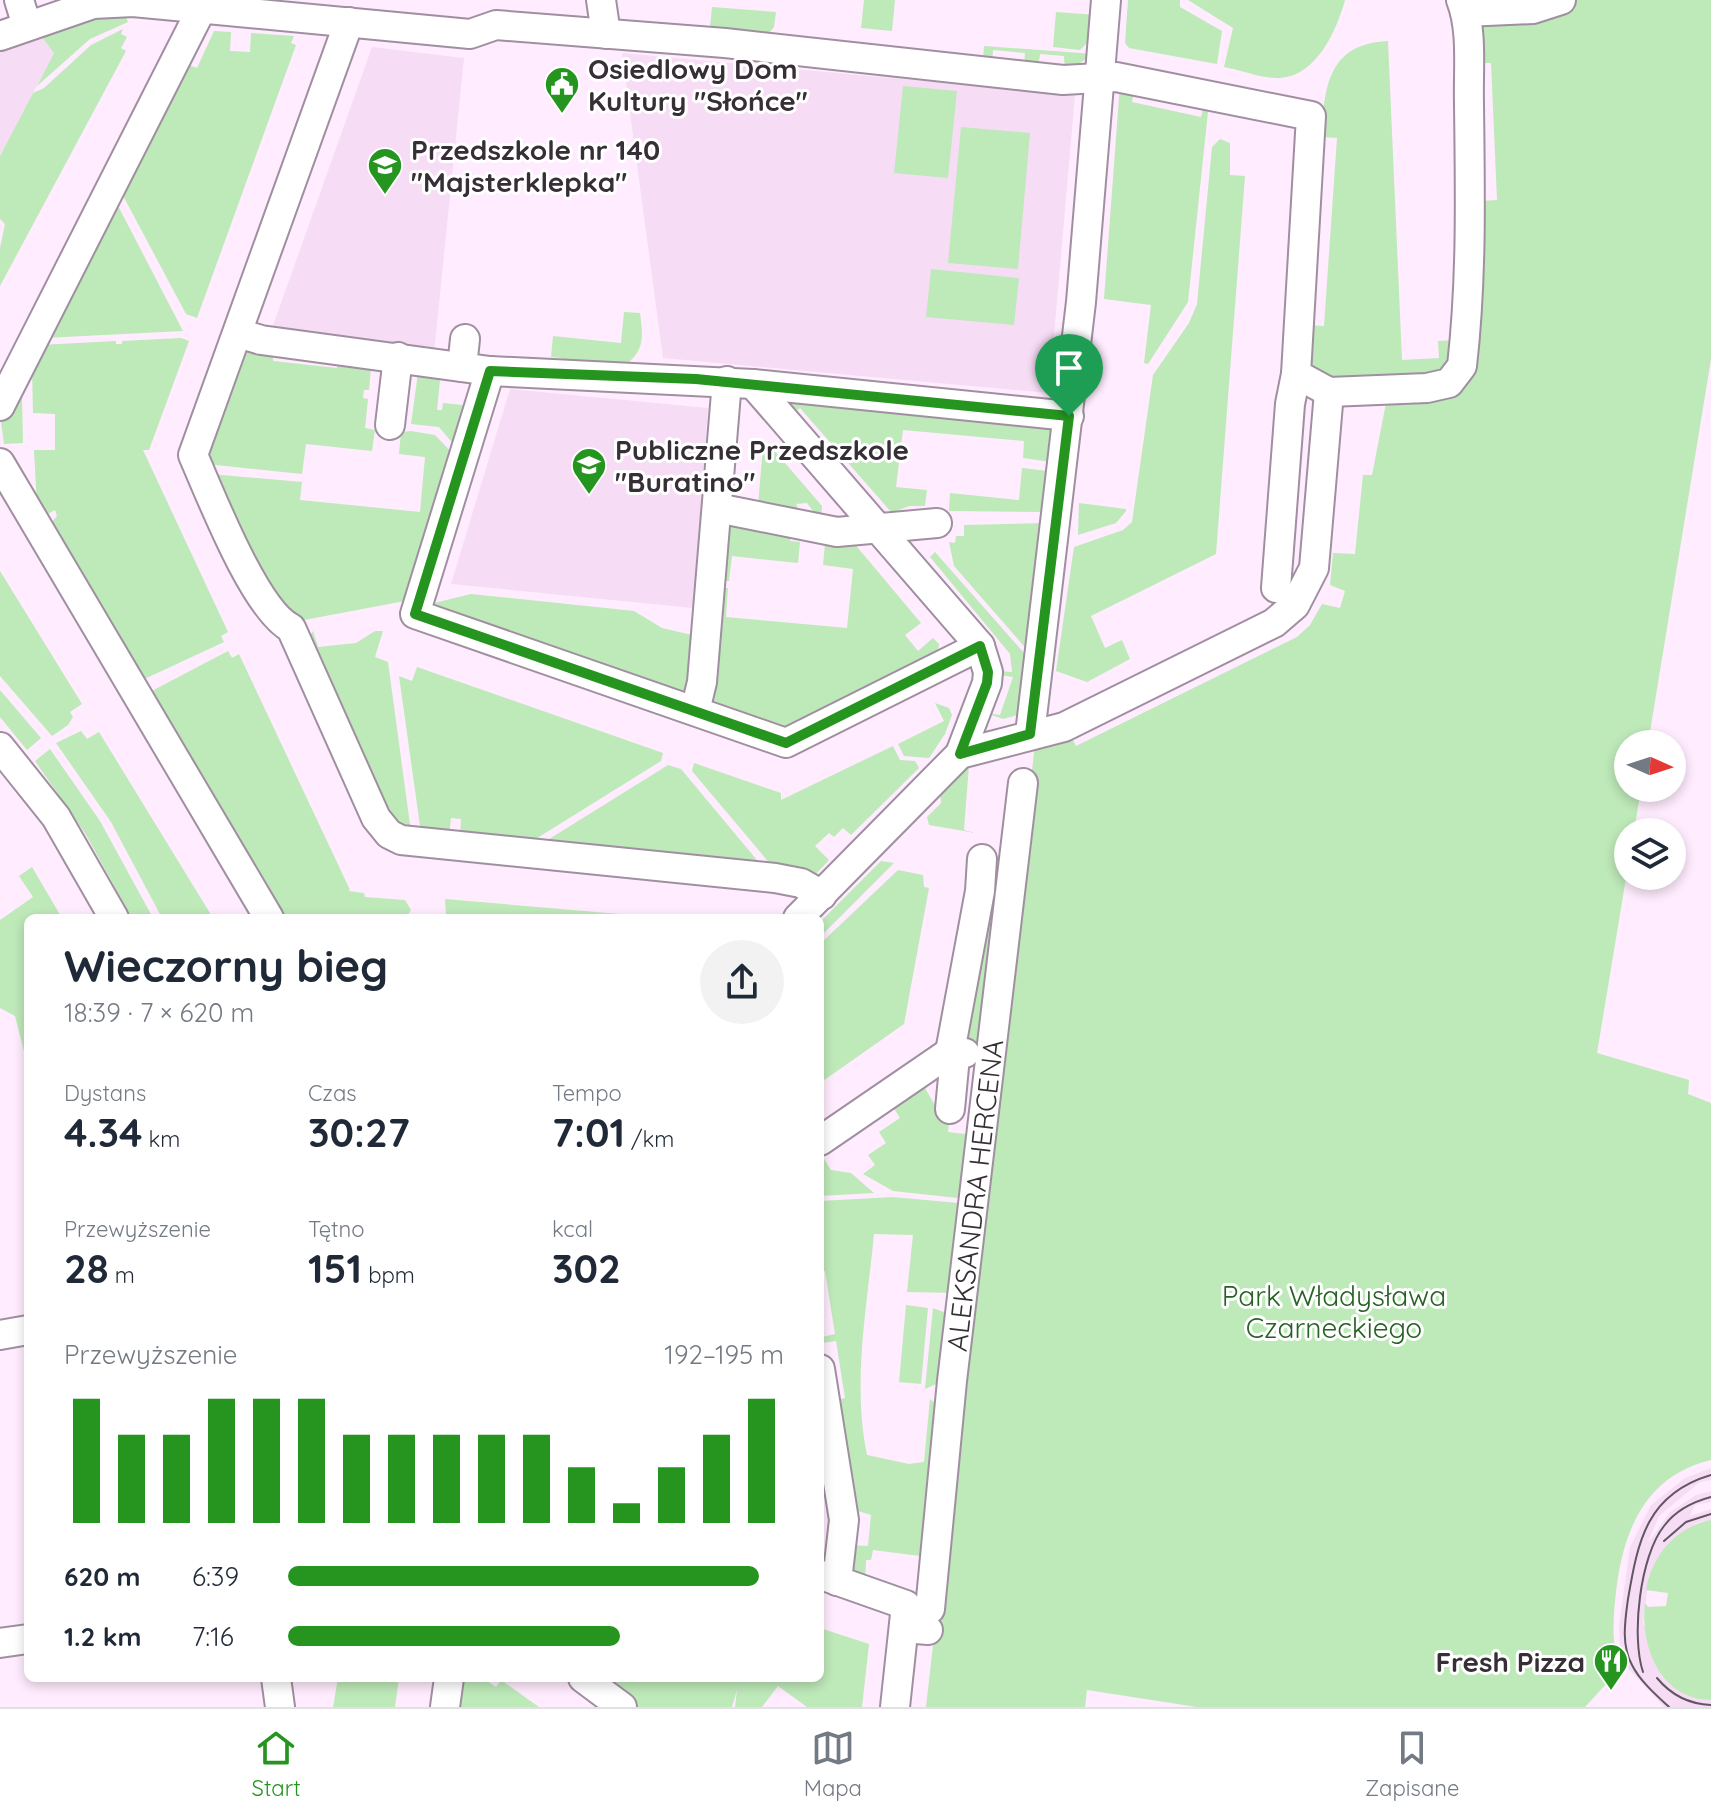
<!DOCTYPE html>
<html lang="pl">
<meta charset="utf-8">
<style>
:root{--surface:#fff;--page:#f2f2f3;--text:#1f2937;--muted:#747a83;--line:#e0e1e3;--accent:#259520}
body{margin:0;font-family:Quicksand,sans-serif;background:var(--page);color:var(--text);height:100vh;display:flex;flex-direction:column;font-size:30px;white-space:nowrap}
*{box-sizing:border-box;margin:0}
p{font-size:26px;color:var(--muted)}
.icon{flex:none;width:44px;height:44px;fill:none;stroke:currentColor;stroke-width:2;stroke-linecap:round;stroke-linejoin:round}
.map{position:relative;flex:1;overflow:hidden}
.drawer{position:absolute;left:24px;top:914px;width:800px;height:768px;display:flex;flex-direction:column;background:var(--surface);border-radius:12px;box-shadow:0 4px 12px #0003}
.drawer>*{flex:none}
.needle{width:52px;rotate:93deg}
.tools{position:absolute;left:1614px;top:730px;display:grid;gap:16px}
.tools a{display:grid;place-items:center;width:72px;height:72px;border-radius:50%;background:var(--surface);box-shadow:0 4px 12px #0003;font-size:40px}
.pin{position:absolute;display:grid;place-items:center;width:68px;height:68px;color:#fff;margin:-82px -34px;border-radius:50% 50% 50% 0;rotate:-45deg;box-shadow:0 0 8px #0007}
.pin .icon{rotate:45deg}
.round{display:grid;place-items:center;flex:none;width:84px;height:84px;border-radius:42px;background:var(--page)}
.headline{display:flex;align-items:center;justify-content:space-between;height:136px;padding:0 40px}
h1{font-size:44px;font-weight:700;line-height:60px}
.metrics{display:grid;grid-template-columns:repeat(3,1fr);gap:12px;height:136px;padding:8px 40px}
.metrics div{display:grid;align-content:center}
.metrics b{font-size:40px;font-weight:700}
.metrics small{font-size:22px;font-weight:400}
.metrics p{font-size:22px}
.chart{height:224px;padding:16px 40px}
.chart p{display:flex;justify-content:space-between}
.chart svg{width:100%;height:144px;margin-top:8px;stroke:var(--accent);stroke-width:6}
ul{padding:0 40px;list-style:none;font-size:26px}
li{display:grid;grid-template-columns:128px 96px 1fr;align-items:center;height:60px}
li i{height:20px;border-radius:10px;background:var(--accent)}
.dock{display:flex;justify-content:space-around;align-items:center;height:112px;border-top:2px solid var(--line);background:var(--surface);font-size:22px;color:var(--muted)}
.dock a{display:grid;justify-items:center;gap:4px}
.dock .active{color:var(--accent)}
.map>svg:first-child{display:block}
</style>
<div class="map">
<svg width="1711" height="1707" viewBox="0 0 1711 1707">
<rect width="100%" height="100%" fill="#ffecfe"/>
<path fill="#f6ddf5" d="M41,36l13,17 -54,103v-105z
M372,47l92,11 -30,296 -164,-20z
M622,53l453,42 -26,298 -386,-35z
M510,389l198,19 -15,200 -242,-24z
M1711,1468v12l-11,2 -41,34 -11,27 22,-31 26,-17 15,-4v11l-16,3 -5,11 21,-7v11l-15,3 -47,53 -6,48 63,76h5v7h-47l-38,-41 -6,-20 -1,-21 11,-78 21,-42 34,-27z"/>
<path fill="#bee9b9" d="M864,0h31l-3,31 -31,-3z
M1128,0h52v7l42,24 -5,33 -88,-16 -4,-5z
M1188,0h157c-8,29 -28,76 -65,78 -17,1 -39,-8 -56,-11l9,-39z
M1571,0h140v359l-63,385h-20v44h13l-7,44h-6v34l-31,187 92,27 -1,14 23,9v357c-63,15 -86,66 -94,124 -4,31 -6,55 2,86l-34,37h-388l-110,-17 -2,17h-159l109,-963 34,-12 7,14 221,-109 13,-12 12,-21 18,4 5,-17 -15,-6 3,-32 22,1 8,-79h9l15,-77 61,-6 33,-191 16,-1 -6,-137h-17l1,-33 14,-11 78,-4z
M712,7l64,5 -2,15 -5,6 -59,-6z
M123,10l5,12 -38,17 -53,47 17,-33 -13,-17 25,-15z
M1056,12l41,3 -8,26 -9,9 -27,-3z
M123,29l-2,5 6,3 -6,11 5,3 -126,235v-38l5,-24 -5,-5v-63l33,-63 11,-5 47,-43z
M214,31l17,1 -1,19 20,1 1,-19 43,3 -3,7 5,2 -99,273 -11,-4 -66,-124 62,-128 15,6z
M1388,41l14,319 37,-2 -1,-17 18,-1 -12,36c-29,2 -115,17 -132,-8 -6,-10 -4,-31 -4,-43l16,1 13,-188 -16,-1c4,-50 6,-93 67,-96z
M984,46l110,8 -29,18 -1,-16 -24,-2 -2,15 -14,-1 1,-15 -32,-3 -1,15 -9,-6z
M1120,84l15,3 -3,15 69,15 4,-16 4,1 -21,200 -40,62 -4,-1 7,-58 -47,-6z
M903,86l54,5 -9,87 -54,-5z
M961,127l69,6 -12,136 -70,-6z
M1220,139l10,4v32l15,1 -29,378 -125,62 14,32 17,-8 8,19 -43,23 -31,-11 18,-124 49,-17 9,-8 21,-147 36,-52 8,-19 15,-157z
M115,200l68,131 -139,7z
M931,269l88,9 -5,47 -88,-8z
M624,312l16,1c3,23 5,38 -15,52l-54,4 -10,-11 -10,-1 2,-21 68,7z
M181,338l8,3 -40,109h-6l85,182 -7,4 3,6 -86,40 -90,-155 9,-11 -2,-6 -13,7 -5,-11 -3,-56h21v-36l-22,-1 -1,-44 8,-24 76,-4v3h6v-3z
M239,347h35l-1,14 64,7 2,-13 32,13 -2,22h-5l-1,8 5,1 -3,29 10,2 -3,21 -66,-7 -4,30 -95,-10 -2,-23z
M441,370l-4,40h5l1,-7 30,3 -13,46 -21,-25 -28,-3 7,-51z
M16,393l6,3 1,47 -19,1 -3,-22z
M792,399l255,21 10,9 -6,33 -28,-4 1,-17 -121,-11 -7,57 31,3 -2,16h-16l-17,7 -92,-105 -10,8 -3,-6z
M411,431l24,4 22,23 -47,142 -111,21 -30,-22 -59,-125 92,8 -2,18 120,12 5,-55 -26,-3 2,-22z
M763,447l10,2 49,57 -1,16 -14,-19 -11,1 7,14 -45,-13z
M1022,468l26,3 -1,41 -98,-1 1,-18 69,7z
M1079,503l47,6v2l-10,12 -38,12z
M721,520l70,11 -1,10 10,1 -2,21 -66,-7 -3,25h-8z
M1043,523l-13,130 -76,-87 -5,-24 6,1 1,-7h8v-11z
M853,542l68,81 -16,12 13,16 15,-13 6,6 -2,18 -141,69 -88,-23 12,-120h8l-2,29 121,11 6,-59 -30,-4 2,-21z
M935,552l96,109 -6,52 -22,6 -17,-6 14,2 13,-38 -13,-2v-4l12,1 -2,-18 -80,-97z
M0,571l82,133 -12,8 3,5 -5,8 -16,11 -52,-60z
M471,594l163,17 28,17 30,7 -2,13 10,1 -11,46 -168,-51 3,-8 -6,-2 -4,8 -77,-27 -7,-11z
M313,631l5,16 38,-4 19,-12h8l-8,26 13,5 23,170 -28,-16 -74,-179z
M228,651l4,7 7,-4 111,236 -2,1 16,2 1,4 40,3 6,10 -5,8h-129l-131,-224z
M417,667l246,86 -2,8 -135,84 -66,-8 1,-18 -10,-1 -2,18 -28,-3 -22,-157 13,5z
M0,690l41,48 -14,12 -27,-33z
M935,703l14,5 3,7 -7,19 -16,24 -25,-2 -6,-12 46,-23z
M81,731l6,8 12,-7 114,186h-51l-51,-96 -55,-79z
M893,746l7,14 15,1 4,7 -68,67 -8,-7 -9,9 -5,-4 -14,13 14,14 -15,16 -37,-4 -85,-101 2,-8 87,30v7z
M50,749l50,72 53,97h-21l-47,-85 -50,-72z
M668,765l13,4 85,102 -228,-25z
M969,765l-5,65 12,3 -47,-8 -2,-8 14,-14 -1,-14z
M881,861l13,2 -74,74v-15z
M32,867l30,51h-34v149l-13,-51 -15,-8v-88l33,-23 -14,-21z
M898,870l25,5 1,12 5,1 -25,136 -84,59v-139z
M984,896l19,3 -24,146 -18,-1z
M445,899l221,19h-220z
M922,1083l17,29h11l-2,20 17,2v9l8,1 -6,52 -9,2 -65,-7 -30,-17 12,-9 -7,-10 18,-12 -7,-11 21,-14 -11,-17z
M833,1140l5,8 -15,9 8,13 20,3 23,20 -54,3v-47z
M893,1197l65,6 7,4 -10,86 -48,-1 6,-57 -39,-1c-7,73 -22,149 -7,221l42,9 15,-2 6,-63 12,10 -14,148 -55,-7 -2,10h-5l-1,23 -14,-6 -3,-32 20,1 3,-31 -23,-7 -16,-107 13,-3 -9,-57 -14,2v-6l13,-3 -10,-63h-5v-7l4,-2 -4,-6v-55z
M906,1305l22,3 -7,76 -22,-2z
M933,1308l19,7 -7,65 -20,9z
M1711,1520v180c-51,-1 -71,-54 -66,-97l3,4 18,-1 2,-13 -22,-3c6,-35 30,-63 65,-70z
M820,1628l49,16 -7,63h-55l-29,-21 -16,21h-27l2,-17 -5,17h-98l-40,-29h226z
M338,1678h61l-4,29h-62z
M455,1678h28l13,9 5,-7 38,27h-88z"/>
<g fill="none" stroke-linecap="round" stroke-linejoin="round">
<g stroke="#a08fa0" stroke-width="32">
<g id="minor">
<path d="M19,0l8,26"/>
<path d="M601,0l5,34"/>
<path d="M1465,12l68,-3 28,-9"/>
<path d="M349,22l-156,433c18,41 62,155 98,173l85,190 13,16 12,6 374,38 26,5 21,12"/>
<path d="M0,36l93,-32 40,-2 337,32 26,-9 229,18 338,37 53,-3 195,39 -15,258 33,18 98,-4 22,-5 13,-17c10,-88 8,-174 7,-263 -1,-32 4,-73 -8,-103"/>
<path d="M238,333l23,7 229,31 263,13 227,262 8,26 -1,11 -27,71"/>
<path d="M462,367l3,-28"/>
<path d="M490,371l-75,243 371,129 194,-97"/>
<path d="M753,384l316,32"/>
<path d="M0,406l202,-398"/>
<path d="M390,425l8,-68"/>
<path d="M0,463l269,455"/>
<path d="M717,508l120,24 100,-9"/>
<path d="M1276,588l14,-184 6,-30"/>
<path d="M695,711l7,-29 25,-301"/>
<path d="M1030,734l51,-432 25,-302"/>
<path d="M0,747l56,70 58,101"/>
<path d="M798,918l162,-164 104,-27 210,-104 21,-18 19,-37 15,-176"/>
<path d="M950,1109l4,-42 -4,-15 30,-161 2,-32"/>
<path d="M820,1141l130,-89 15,1"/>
<path d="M0,1335l28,-5"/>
<path d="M820,1369l24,151 -7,61"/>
<path d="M821,1575l85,30 -11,102"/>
<path id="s1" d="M930,1609l22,-228 71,-598"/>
<path d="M904,1628l24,2"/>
<path d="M0,1643l28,-4"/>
<path d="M276,1678l4,29"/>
<path d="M583,1678l39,29"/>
<path d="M445,1707l4,-29"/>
</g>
</g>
<use href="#minor" stroke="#fff" stroke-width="28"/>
<path stroke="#615761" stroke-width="2" d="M1664,1541l22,-19 25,-8
M1643,1672c-12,-36 -3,-116 21,-146 12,-16 28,-24 47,-29
M1657,1678c14,17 31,26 54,27
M1669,1707c-13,-12 -29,-26 -37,-42 -11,-20 -7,-44 -4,-66 10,-59 19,-105 83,-124"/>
</g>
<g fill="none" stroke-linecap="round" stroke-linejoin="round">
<g stroke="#fff" stroke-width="16">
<path id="route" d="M490,371l206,8 373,37 -39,318 -70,20 27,-71 1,-11 -8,-26 -194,97 -371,-129z"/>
</g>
<use href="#route" stroke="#259520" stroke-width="10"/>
</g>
<defs>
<g id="civic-pin" transform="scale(1.8)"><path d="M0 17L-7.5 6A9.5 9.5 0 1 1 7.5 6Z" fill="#259520" stroke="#fff"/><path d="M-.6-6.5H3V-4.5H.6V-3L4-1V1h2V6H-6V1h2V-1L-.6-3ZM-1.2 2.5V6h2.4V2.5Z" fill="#fff"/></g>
<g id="school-pin" transform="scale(1.8)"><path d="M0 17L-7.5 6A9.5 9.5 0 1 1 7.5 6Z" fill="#259520" stroke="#fff"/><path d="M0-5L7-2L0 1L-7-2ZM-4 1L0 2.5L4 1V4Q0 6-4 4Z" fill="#fff"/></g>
<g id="restaurant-pin" transform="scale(1.8)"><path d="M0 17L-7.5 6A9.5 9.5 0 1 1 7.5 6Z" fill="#259520" stroke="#fff"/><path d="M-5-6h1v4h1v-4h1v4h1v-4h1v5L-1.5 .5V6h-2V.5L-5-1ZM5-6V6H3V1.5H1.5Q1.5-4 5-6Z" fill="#fff"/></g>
</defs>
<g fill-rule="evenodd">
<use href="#civic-pin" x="562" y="84"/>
<use href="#school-pin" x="385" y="165"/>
<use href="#school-pin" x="589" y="465"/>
<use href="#restaurant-pin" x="1611" y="1661"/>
</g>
<g text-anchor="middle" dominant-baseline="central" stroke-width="6" stroke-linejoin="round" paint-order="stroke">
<g font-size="28" font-weight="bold" fill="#362f36" stroke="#fff" text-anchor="start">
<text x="588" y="68">Osiedlowy Dom<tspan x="588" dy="32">Kultury "Słońce"</tspan></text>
<text x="411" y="149">Przedszkole nr 140<tspan x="411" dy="32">"Majsterklepka"</tspan></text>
<text x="615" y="449">Publiczne Przedszkole<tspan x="615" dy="32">"Buratino"</tspan></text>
<text x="1585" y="1661" text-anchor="end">Fresh Pizza</text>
</g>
<g font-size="28" fill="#362f36" stroke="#fff">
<text stroke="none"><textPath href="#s1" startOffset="416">ALEKSANDRA HERCENA</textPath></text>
</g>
<g font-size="28" fill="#266223" stroke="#fff">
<text x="1334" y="1295">Park Władysława<tspan x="1334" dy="32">Czarneckiego</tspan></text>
</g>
</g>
</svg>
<div class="tools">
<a><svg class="needle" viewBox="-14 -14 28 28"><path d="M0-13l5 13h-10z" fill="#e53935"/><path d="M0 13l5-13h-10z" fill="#747a83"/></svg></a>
<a><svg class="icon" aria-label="layers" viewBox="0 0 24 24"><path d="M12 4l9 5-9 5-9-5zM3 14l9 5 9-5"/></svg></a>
</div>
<div class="pin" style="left:1069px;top:416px;background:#1e9e55"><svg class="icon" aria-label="arrive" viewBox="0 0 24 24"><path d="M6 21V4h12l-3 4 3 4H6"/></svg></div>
<section class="drawer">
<div class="headline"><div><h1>Wieczorny bieg</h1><p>18:39 · 7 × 620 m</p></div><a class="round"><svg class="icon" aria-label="share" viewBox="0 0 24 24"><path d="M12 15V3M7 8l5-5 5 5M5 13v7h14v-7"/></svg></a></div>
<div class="metrics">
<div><p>Dystans</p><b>4.34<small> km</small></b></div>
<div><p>Czas</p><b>30:27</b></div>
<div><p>Tempo</p><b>7:01<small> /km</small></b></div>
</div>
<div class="metrics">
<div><p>Przewyższenie</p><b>28<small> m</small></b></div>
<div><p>Tętno</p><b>151<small> bpm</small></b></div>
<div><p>kcal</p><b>302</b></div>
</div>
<div class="chart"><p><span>Przewyższenie</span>192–195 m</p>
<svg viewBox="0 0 160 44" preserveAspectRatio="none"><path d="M5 44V6M15 44V17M25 44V17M35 44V6M45 44V6M55 44V6M65 44V17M75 44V17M85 44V17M95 44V17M105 44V17M115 44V27M125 44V38M135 44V27M145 44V17M155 44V6"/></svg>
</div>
<ul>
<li><b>620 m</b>6:39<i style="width:95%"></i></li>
<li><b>1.2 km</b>7:16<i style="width:67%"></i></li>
</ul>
</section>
</div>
<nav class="dock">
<a class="active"><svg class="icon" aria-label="home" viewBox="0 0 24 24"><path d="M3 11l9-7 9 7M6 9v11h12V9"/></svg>Start</a>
<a><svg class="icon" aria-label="map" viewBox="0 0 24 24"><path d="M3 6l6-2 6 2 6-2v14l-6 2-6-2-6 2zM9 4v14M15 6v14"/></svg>Mapa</a>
<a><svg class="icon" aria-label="saved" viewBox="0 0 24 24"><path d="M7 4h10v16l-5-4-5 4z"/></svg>Zapisane</a>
</nav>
